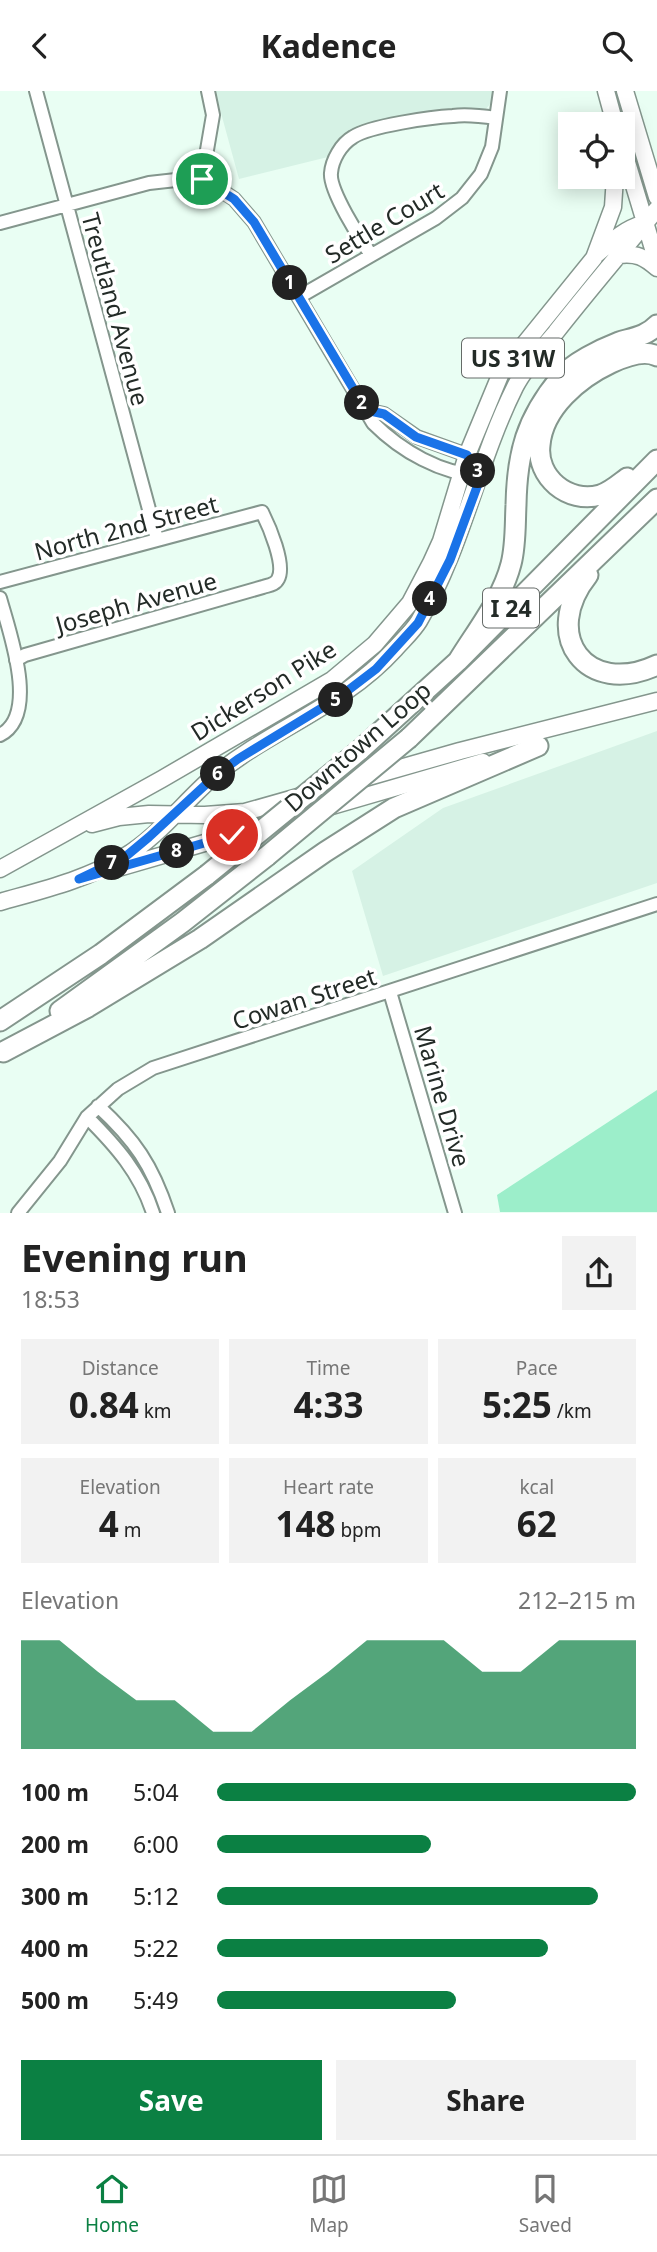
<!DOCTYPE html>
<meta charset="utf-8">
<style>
:root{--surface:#fff;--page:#f2f2f2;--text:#222;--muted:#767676;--line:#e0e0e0;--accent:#0b8043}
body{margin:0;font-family:"Noto Sans",sans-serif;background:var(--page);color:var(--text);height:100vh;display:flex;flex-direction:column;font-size:26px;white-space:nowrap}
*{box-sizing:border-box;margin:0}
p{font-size:23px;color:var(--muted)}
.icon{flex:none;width:38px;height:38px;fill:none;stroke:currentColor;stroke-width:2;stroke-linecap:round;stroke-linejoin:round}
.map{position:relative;height:1122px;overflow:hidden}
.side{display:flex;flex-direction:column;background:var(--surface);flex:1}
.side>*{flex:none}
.buttons{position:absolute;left:558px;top:21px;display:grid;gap:14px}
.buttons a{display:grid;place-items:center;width:77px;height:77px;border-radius:0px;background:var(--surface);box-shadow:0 4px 18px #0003;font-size:35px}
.pin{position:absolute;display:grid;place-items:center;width:60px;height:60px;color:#fff;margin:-30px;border:4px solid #fff;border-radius:50%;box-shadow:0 2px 7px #0007}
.km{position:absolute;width:35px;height:35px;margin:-18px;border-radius:50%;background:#222;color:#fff;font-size:19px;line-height:35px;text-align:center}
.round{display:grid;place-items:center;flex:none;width:74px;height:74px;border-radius:0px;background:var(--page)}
.summary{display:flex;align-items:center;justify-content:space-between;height:119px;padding:0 21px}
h1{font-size:38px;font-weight:700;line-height:52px}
.figures{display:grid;grid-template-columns:repeat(3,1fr);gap:10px;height:119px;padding:7px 21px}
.figures div{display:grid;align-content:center;border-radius:0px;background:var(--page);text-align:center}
.figures b{font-size:35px;font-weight:700}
.figures small{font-size:19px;font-weight:400}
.figures p{font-size:19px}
.chart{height:196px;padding:14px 21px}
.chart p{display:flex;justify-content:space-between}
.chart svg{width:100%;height:126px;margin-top:7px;fill:var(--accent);opacity:.7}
.action{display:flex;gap:14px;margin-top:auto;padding:14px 21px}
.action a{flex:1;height:80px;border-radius:0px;background:var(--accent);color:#fff;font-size:28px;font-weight:700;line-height:80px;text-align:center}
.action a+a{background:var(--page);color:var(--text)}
ul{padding:0 21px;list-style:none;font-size:23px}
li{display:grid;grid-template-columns:112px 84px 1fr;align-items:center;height:52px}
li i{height:18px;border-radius:9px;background:var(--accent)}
header{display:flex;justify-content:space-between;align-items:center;height:91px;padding:0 21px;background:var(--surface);font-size:32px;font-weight:700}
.dock{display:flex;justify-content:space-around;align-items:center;height:98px;border-top:2px solid var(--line);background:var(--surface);font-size:19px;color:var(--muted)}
.dock a{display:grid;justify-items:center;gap:4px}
.dock .selected{color:var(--accent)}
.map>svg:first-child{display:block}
</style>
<header><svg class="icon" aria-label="back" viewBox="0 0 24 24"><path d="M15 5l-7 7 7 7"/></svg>Kadence<svg class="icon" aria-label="search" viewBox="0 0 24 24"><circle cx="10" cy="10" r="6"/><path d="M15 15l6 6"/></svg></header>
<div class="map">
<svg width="657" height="1122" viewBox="0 0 657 1122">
<rect width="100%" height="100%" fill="#e9fef3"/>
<path fill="#d6f2e5" d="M215,0h277l1,3 -1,8 -8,9 -22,-1 -124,34 -10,13 -89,22z
M657,640v152l-274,93 -31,-105 91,-63z"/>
<path fill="#9ceeca" d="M657,999v122h-157l-3,-17z"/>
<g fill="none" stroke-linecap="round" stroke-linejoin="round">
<g stroke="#84968d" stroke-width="16">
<path id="minor" d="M36,0l121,448
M202,88l11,-64 -5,-24
M0,132l149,-40 45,-5 19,7 21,14 20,23 119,201c28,28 68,51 108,53
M371,164c-11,-16 -42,-65 -40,-82 1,-13 10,-29 22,-36 16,-11 79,-20 100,-21 14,-2 29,0 43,2
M299,206l137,-79 26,-20 19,-24 11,-27 8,-56
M366,319l18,4 33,23 50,18 14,21
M0,491l262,-70c7,14 24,53 16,67 -3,6 -9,6 -15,8l-238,68 -9,5
M0,507c9,33 40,117 0,137
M390,901l65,221
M98,1015c37,34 54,59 70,107
M87,1026c29,29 53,56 66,96
M18,1122l42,-52 27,-44 31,-28 35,-21 504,-164"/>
</g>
<g stroke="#84968d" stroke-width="19">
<path id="major" d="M606,0l9,33
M625,0l32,106
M623,58l34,113
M597,163c14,-12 26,-24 45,-30
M619,164c18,-2 25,2 38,13
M92,733l27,-7 30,-3 56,1 40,-3 215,-61 197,-50
M0,778l162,-90 170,-99 43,-36 35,-41 21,-40 10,-22 26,-86 34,-82 93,-115 19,-51 2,-30
M115,778l368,-107
M0,811c42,-12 85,-22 124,-45 34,-20 60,-55 90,-81 59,-48 128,-69 181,-127 8,-9 18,-18 24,-28 44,-75 58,-158 96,-234 10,-20 27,-38 41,-55 33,-42 67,-82 101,-123"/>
</g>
<g stroke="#84968d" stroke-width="23">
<path id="highway" d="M627,387c-8,6 -17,14 -27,17 -32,9 -64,-18 -60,-50 3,-37 39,-67 71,-82 13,-6 32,-14 46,-7
M588,484c-48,60 -2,123 69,90
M458,570c19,-31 44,-62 53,-97 5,-19 4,-40 5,-59 1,-52 10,-86 44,-127 12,-15 41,-29 59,-36 13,-4 28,-6 38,-17
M409,647l248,-239
M359,660l99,-90 199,-201
M60,920l123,-89 84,-66
M0,930l101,-67 106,-79
M3,961l85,-45 112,-68 125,-87 69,-44 144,-62"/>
</g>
<use href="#minor" stroke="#fff" stroke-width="12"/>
<use href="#major" stroke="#fff" stroke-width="16"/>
<use href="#highway" stroke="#fff" stroke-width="19"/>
<g stroke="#84968d" stroke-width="23" stroke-linecap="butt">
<path id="highway-bridge" d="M267,765l142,-118
M207,784l152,-124"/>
</g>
<use href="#highway-bridge" stroke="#fff" stroke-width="19"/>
</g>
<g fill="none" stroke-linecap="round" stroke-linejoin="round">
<g stroke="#fff" stroke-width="14">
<path id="route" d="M202,88l32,20 20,23 112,188 18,4 32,23 51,18 14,21 -31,84 -32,63 -42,46 -38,29 -100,61 -23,17 -66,61 -24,20 -46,22 153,-44"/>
</g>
<use href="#route" stroke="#1a73e8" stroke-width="9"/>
</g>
<g text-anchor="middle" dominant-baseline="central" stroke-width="7" stroke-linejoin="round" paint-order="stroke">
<g fill="#fff" stroke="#656b68" stroke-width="2">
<rect x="462" y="247.5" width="102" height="39" rx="5"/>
<rect x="483" y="497.5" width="56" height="39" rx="5"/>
</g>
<g font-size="23" font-weight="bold" fill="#232b27">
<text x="513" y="267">US 31W</text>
<text x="511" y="517">I 24</text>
</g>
<g font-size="24" fill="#232b27" stroke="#fff">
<text transform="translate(384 131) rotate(-31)">Settle Court</text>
<text transform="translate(116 218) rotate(75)">Treutland Avenue</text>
<text transform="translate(126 436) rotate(-15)">North 2nd Street</text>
<text transform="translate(136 511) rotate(-16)">Joseph Avenue</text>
<text transform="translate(263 599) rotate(-32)">Dickerson Pike</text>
<text transform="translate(357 655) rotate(-41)">Downtown Loop</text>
<text transform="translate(304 907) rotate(-18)">Cowan Street</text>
<text transform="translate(443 1005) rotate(74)">Marine Drive</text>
</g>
</g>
</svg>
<div class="buttons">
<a><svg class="icon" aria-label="locate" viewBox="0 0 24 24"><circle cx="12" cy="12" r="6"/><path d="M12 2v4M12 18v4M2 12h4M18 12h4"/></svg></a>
</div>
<div class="pin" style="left:202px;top:88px;background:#1e9e55"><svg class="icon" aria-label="arrive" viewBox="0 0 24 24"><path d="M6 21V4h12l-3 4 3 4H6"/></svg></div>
<div class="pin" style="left:232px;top:744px;background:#d93025"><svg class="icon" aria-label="check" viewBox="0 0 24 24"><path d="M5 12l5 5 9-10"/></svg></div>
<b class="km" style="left:290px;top:192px">1</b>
<b class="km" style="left:362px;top:312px">2</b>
<b class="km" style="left:478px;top:380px">3</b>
<b class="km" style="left:430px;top:508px">4</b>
<b class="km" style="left:336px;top:609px">5</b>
<b class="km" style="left:218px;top:683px">6</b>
<b class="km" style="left:112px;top:772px">7</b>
<b class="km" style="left:177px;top:760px">8</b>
</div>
<section class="side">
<div class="summary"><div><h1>Evening run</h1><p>18:53</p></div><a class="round"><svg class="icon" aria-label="share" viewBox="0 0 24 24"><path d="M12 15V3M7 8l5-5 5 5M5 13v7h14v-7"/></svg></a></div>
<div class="figures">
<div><p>Distance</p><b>0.84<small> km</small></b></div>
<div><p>Time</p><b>4:33</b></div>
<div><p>Pace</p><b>5:25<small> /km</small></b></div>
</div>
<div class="figures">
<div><p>Elevation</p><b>4<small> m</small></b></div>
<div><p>Heart rate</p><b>148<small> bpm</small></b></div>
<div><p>kcal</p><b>62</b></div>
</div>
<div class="chart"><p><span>Elevation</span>212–215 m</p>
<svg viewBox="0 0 160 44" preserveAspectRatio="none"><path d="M0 44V6L10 6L20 17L30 27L40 27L50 38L60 38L70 27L80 17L90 6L100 6L110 6L120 17L130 17L140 6L150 6L160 6V44z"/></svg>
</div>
<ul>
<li><b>100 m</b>5:04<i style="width:100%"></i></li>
<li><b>200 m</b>6:00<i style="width:51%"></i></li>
<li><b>300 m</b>5:12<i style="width:91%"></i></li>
<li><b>400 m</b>5:22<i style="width:79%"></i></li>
<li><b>500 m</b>5:49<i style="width:57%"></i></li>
</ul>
<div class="action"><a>Save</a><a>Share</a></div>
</section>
<nav class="dock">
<a class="selected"><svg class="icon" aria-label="home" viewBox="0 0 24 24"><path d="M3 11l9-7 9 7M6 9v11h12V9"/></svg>Home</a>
<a><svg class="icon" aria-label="map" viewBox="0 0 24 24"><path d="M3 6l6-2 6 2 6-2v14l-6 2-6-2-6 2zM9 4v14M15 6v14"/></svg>Map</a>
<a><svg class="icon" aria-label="saved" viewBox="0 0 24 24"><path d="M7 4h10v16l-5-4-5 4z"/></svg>Saved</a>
</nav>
